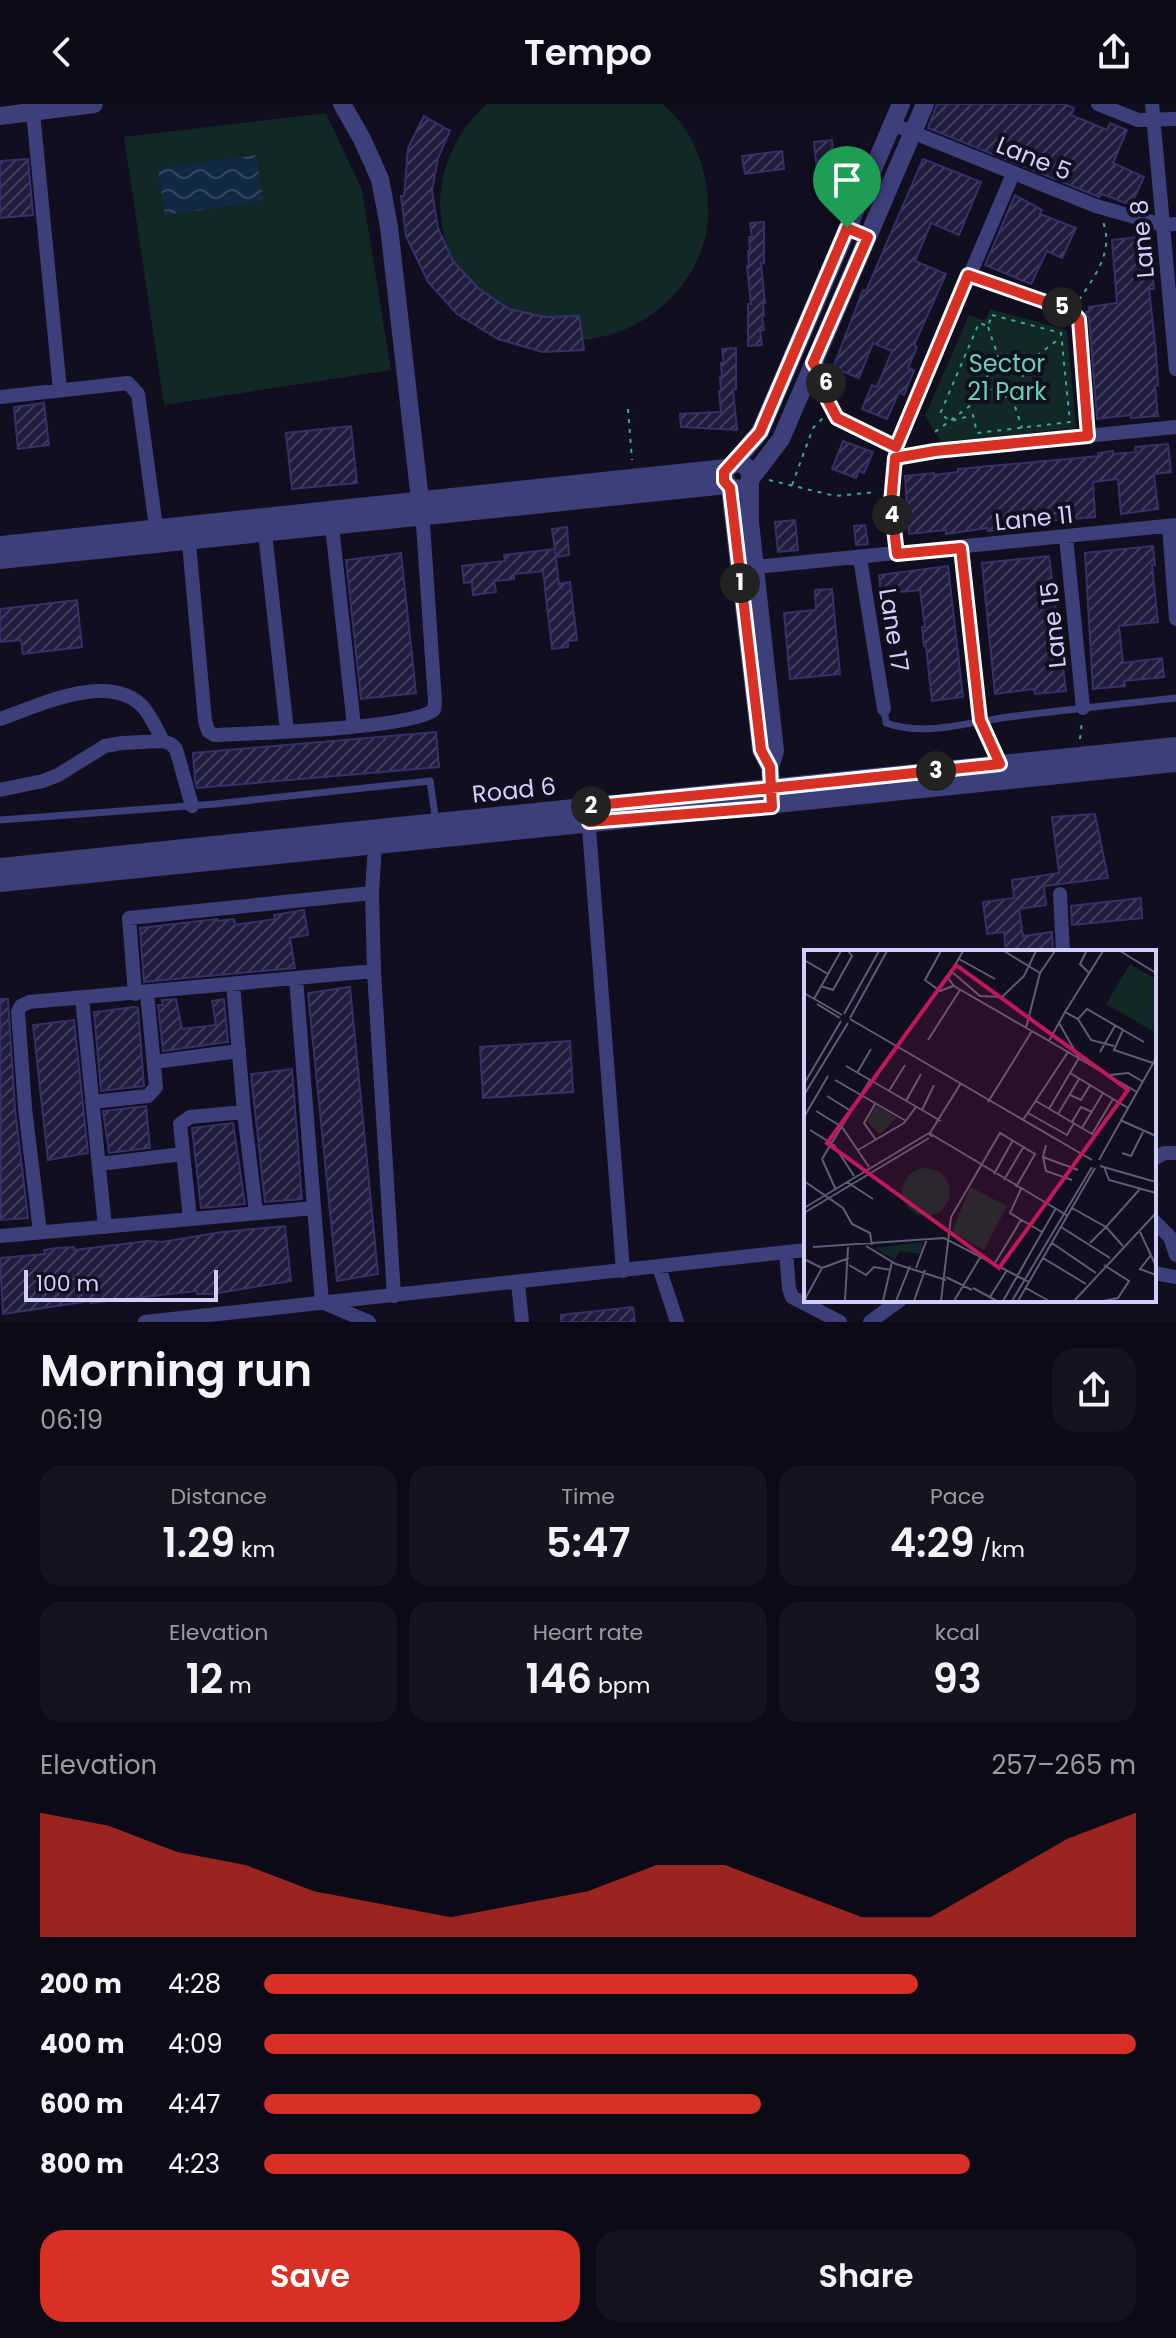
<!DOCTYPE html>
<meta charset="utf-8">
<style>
:root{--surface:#0c0a17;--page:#151320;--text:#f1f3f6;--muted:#9a9aa1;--accent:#d93025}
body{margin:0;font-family:Poppins,sans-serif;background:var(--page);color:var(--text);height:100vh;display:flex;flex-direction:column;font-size:30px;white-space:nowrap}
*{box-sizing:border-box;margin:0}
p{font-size:26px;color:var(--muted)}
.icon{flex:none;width:44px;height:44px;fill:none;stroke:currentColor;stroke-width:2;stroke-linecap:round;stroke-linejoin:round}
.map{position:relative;height:1218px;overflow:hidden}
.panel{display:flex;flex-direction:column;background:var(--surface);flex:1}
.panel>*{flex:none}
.scale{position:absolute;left:24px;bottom:20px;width:194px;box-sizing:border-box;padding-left:8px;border:4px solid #d2d0fb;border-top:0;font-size:22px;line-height:28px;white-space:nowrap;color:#d2d0fb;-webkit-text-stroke:6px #100e1f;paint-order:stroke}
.pin{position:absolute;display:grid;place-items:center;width:68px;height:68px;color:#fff;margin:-82px -34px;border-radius:50% 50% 50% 0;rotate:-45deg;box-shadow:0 0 8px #0007}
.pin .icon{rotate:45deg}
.km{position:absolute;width:40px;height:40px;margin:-20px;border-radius:50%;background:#222;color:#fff;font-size:22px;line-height:40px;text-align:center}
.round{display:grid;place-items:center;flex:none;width:84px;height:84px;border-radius:24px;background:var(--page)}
.summary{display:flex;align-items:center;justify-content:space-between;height:136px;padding:0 40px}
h1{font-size:44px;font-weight:600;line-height:60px}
.metrics{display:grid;grid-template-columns:repeat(3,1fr);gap:12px;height:136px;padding:8px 40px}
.metrics div{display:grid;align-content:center;border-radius:20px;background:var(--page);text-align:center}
.metrics b{font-size:40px;font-weight:600}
.metrics small{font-size:22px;font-weight:400}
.metrics p{font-size:22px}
.chart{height:224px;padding:16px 40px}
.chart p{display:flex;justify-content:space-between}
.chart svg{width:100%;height:144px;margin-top:8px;fill:var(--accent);opacity:.7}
.primary-button{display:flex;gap:16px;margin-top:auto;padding:16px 40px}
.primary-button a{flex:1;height:92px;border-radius:24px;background:var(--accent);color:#fff;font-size:32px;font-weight:600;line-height:92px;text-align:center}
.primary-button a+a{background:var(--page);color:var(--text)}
ul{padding:0 40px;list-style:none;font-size:26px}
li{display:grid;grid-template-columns:128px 96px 1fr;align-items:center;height:60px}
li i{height:20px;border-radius:10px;background:var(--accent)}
header{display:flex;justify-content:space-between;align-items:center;height:104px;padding:0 40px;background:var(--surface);font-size:36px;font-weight:600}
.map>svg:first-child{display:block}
</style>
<header><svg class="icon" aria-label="back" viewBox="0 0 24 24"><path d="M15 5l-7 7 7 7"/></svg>Tempo<svg class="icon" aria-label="share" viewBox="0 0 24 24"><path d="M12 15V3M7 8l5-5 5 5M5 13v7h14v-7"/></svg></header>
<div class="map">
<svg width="1176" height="1218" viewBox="0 0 1176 1218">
<defs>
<pattern id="water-waves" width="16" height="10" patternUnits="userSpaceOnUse" patternTransform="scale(2)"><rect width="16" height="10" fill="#122944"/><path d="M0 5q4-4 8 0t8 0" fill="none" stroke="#344760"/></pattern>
<pattern id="building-hatch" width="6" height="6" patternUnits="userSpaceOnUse" patternTransform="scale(2)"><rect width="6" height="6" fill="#201c3e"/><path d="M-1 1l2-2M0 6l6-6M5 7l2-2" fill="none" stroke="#403c5b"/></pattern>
</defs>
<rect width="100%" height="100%" fill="#100e1f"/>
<path fill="#122826" d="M487,0h175c34,27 48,72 46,114 -4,63 -58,113 -118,121 -12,2 -26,3 -37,0 -14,-3 -29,-17 -42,-25 -12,-7 -37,-18 -47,-28 -5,-7 -9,-20 -12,-28 -25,-55 -9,-115 35,-154z
M326,9l36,77 29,180 -227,35 -40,-268z
M990,205l77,21 9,98 -134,15 -17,-27 44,-101 16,6z"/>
<path fill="url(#water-waves)" d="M256,51l7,46 -98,14 -7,-46z"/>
<path fill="url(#building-hatch)" stroke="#373068" stroke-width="2" d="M937,0h127l10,4 -3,7 36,15 3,-7 17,7 -14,33 31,14 -13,28 -29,-11 -3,3 -171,-69z
M424,12l26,15 -12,27 -6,33 6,37 15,33 25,27 31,21 36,8 34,-1 5,34 -41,2 -45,-13 -41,-25 -29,-32 -22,-46 -5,-40h3l4,-48z
M832,36l4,40 -18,1 -4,-39z
M782,47l2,18 -39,5 -3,-18z
M28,55l5,56 -33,3v-57z
M923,55l58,23 -22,53 -28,-12 -16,38 31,13 -32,71 3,2 -9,21 6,2 -10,25 -5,-3 -12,27 -25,-10 10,-24 5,2 15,-36 -19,-8 -14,35 -26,-10 30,-78 3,1z
M1015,91l27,15 -2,4 36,14 -14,30 -15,-7 -16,33 -46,-19z
M764,118v41l-3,1 4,39h-2l1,13h-2l2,14 -4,1 2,14 -14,1v-42h3l-4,-38 2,-1 -1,-14h2l-1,-14h3l-2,-14z
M1149,132l5,53h-5l7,63 2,33 -3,1 3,30 -27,2v-3l-34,4 -8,-101 -3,-6 3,-1v-4l28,-4 -5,-63z
M736,244v41l-3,1 4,40 -56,-3 -1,-13 41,-2 -2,-21h2l-1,-14h2l-1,-14h3l-2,-14z
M44,299l5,42 -31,4 -4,-42z
M351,322l6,57 -65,6 -6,-56z
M843,337l30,11 -9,21 -5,-2 -3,7 -24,-9z
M1168,340l3,28 -17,2 4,35 -37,5 -3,-35 -25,3 2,35 -76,6 -17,4v3l-14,1 -1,-3 -41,6v-4l-37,4 -4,-58 29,-3v2l24,-3v-3l141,-13 -1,-3 15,-2v3l23,-2 -1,-5z
M795,416l3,30 -20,2 -3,-30z
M865,421l3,19 -12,1 -2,-19z
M567,423l2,28 -13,2 -1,-6 4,33 11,-2 7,58 -9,1v6l-16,2 -9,-78 -29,3v5l-20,2 2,11 -23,3 -1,-13 -8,1 -2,-17 43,-5 -1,-6 51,-6 -3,-20z
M1153,442l2,19h-3l6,57 -39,4 4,37 39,-5 2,19 -40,4 1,5 -32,3 -8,-136z
M401,449l15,140 -55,6 -15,-139z
M1049,452l17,135 -31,3 -1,-5 -39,5 -13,-131z
M948,462l15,131 -31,4 -6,-55h-2l-2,-19h3l-5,-37 -39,4 -2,-19z
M832,485l8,85 -50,5 -6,-66 32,-3 -1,-20z
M77,496l5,47 -59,7 -2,-14 -21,2v-33z
M436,628l3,35 -242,21 -2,-8 -2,-27z
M1095,710l13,64 -64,8 2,19 -27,4 4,27 29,-4 1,20h-47l-2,-20 -17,2 -4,-32 31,-4 -2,-18 47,-7 -7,-56z
M1141,794l1,20 -70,7 -1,-19z
M304,806l4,25 -18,3 5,30 -151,14 -4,-54 77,-9 1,2 16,-2 1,6 40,-6 -1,-4z
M350,883l28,287 -41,7 -29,-288z
M0,895h8l7,110 13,109 -27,2z
M176,895l6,30 34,-4 -4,-24 12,-2 4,43 -65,9 -5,-46h5l-1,-5z
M134,903l4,1 6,78 -43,5 -7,-79z
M74,916l14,133 -40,7 -15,-135z
M570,937l3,51 -90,6 -3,-51z
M292,965l10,130 -37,3 -14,-128z
M146,1002l4,42 -41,5 -6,-42z
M233,1019l12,81 -44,4 -9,-80z
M285,1122l6,55 -79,13h-15l-1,-3 -105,12 -1,-2 -87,13 -3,-56 45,-4 -1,-4 13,-2 17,-1v3l73,-9 15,1 60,-10z
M633,1203l2,15h-74v-7z"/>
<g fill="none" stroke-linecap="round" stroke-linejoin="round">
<path stroke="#37a899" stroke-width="2" stroke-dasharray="4 6" stroke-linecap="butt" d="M1079,196c16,-24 35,-49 24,-78
M992,211l69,18 9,89 -93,11 -4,-18 -22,6 -11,-7 39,-91 9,3z
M988,223l12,35
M987 275a18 18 0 1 1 36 0a18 18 0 1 1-36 0Z
M1021,264l39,-30
M824,275l5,9 -1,13 9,16
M1012,293l10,31
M628,305l4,51
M935,328l56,-42
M769,376l66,16 41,-4
M792,381l21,-57 11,-11 13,1 48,23
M985,628l8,17
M1080,635l2,-18"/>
<path stroke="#3d3f7a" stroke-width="7" d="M884,605l2,14c40,14 82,-1 123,-6 55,-7 111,-13 167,-19
M0,716l215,-16 215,-23 6,41"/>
<path stroke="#3d3f7a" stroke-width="14" d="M1098,0l40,16 38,-1
M1152,0l24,265
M33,8l27,278
M892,20l204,82 67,19 13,-1
M968,171l108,39 3,5 9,117
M0,293l128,-14 10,11 18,133
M895,354l40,-7 241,-24
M331,413l23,209
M264,420l23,207
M1169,422l7,93
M188,428l17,189 3,10 6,4c40,-2 195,-6 220,-25l1,-8 -13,-193
M1066,433l17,171
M961,444l19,172
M897,450l-6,-51 5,-56 117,-273
M860,454l24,151
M746,464l430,-43
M0,615c38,-13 110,-49 144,-11 8,10 13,22 19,33
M0,686l43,-9 15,-6 47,-29 17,-3 41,-2 8,3 5,5 16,57
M588,711l35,456
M375,740l-3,49 2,78 20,325
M1060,790l3,58
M296,874l18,230
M233,880l11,128 12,100
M135,890l-6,-76 243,-25
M82,894l23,229
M154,958l85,-11
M92,998l56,-6 8,-9 -9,-94
M1154,1055l10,-6h12
M99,1060l84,-10
M190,1114l-10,-94 10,-7 54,-5
M1154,1117l16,16 6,18
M40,1128l-15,-124 -7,-96 3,-6 8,-4 345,-31
M0,1132l314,-28 8,94 47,20
M786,1148l3,36 3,9 48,25
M659,1163l18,55
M1154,1169l22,4
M518,1179l4,39
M145,1218l661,-72
M870,1218l30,-22"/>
<path stroke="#3d3f7a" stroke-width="18" d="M342,0l20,35 18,40 9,48 31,273
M0,12l94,-12
M734,359l26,-31 141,-328
M752,373l29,-38 144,-335
M750,378v40l25,229 -5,16 2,34
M730,384l31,262 9,17
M0,441l726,-77 12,-6 12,7v13l-6,7 -14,-1 -6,-11 2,-9
M0,456l727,-75
M0,763l1176,-121
M0,779c392,-41 784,-77 1176,-120"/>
</g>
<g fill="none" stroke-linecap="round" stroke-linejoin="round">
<g stroke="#fff" stroke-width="16">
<path id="route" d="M847,124l-87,204 -36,40v9l6,7 31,262 9,17 1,21 -184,18 2,16 183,-15 -1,-19 229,-24 -20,-44 -19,-172 -64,6 -6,-51 4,-45 40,-7 153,-15 -9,-117 -7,-8 -104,-36 -72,172 -59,-29 -9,-17 1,-13 -16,-25 55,-126 -21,-9"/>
</g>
<use href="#route" stroke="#d93025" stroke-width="10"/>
</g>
<g text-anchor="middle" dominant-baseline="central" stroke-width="8" stroke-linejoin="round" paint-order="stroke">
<g font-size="24" fill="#d2d0fb" stroke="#100e1f">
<text transform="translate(1034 54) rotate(22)">Lane 5</text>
<text transform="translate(1142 135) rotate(-95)">Lane 8</text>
<text transform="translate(1034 414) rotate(-6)">Lane 11</text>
<text transform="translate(1053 521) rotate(-96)">Lane 15</text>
<text transform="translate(894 526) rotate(81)">Lane 17</text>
<text transform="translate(514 686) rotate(-6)">Road 6</text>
</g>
<g font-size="24" fill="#62d5b0" stroke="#100e1f">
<text x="1007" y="259">Sector<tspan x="1007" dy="28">21 Park</tspan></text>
</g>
</g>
<g transform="translate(804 846)">
<rect width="352" height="352" fill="#100e1f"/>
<path d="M326,14l26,15v54l-50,-29zM72,156l21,12 -17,16 -13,-13zM98 242a24 24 0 1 1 48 0a24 24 0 1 1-48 0ZM166,237l37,19 -23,44 -32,-18zM118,292v12l-23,-3 -4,9 -20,-12z" fill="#122826"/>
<path fill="none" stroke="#5e5c77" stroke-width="2" d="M137,1l-16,29 15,11 13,-5M159,1l-15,27 6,8 183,106M200,1l36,22M316,1l36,22M282,2l-6,12 9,9M155,9l36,20M0,10l24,14M147,21l29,25 22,1 22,-21 12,-25M17,36l12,4 19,-34 -4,-5M0,43l38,22M10,49l27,-48M13,54l23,14M261,62l38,-61M40,64l35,-63M46,68l37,-67M46,69l242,141M274,69l13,21 23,6M255,73l20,35 -9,15 58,35M222,78l14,-55 15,-22M319,80l21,12M124,90l32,-50M245,91l16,-29 13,7 9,-10 36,21 -9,20 39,13M296,102l15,-26M42,116l95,55M53,123l14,-24M306,125l18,-2 14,8M31,130l71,41M69,132l16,-26M0,134l37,-63M85,141l16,-26M0,145l44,-72M266,145l11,5 9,-15M23,146l24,15M102,151l15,-27M232,151l56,33 21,-35M184,152l44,-71M71,154l-11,19 12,17M245,159l21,-36M118,160l12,-25M12,161l26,16 27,40M224,163l39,22 7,-12M254,164l21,-35M0,167l24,-41M219,170l45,-68M316,170l36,16M268,172l9,-15 11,5M278,178l21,-35M6,180l24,15 20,31M126,183l31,-50M128,187l-3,-4 139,83M242,195l-3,12 35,13M54,200l46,-27 12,-16M318,203l9,3 12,-24M239,207l3,14 26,9M18,209l48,-79M18,209l14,31M295,210l57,-102M296,216l56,16M300,217l5,13 47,13M190,224l19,-34M200,230l20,-34M0,231l39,27 9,16 18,9 2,12M43,232l26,17M217,239l-11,24 32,19M0,258l125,-75M268,258l34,19 34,-38M0,263l125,-75M257,277l49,31M336,282l16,34M248,293l44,30M286,293l16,-16 17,19M62,296l30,18 50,16M9,297l131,-9 85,44M347,305l-11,14 16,6M239,308l43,26M0,309l18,9 -18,33M191,313l26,-43M45,315l17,10 8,-8 17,3M18,318l27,-10M112,318l11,-29M142,327l26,13M169,338l24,13M222,338l23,13M186,347l17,-27M41,351l3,-54M79,351l9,-39M92,351l14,-35M110,351l11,-31M137,351l10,-84 49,-84 35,21 -19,33M150,351l27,-45M199,351l53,-93M208,351l80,-134M214,351l77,-133M270,351l82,-88M299,351l15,-3 11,-17 -25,-16"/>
<path fill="#c2185b" fill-opacity="0.15" stroke="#c2185b" stroke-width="4" d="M152,15l172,125 -129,178 -172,-125z"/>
<rect width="352" height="352" fill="none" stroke="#d2d0fb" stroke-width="4"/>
</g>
</svg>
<div class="scale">100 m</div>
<div class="pin" style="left:847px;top:124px;background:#1e9e55"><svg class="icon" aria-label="arrive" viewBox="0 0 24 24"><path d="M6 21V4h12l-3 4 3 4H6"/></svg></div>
<b class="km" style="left:740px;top:479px">1</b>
<b class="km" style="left:591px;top:702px">2</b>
<b class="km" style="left:936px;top:667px">3</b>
<b class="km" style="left:892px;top:411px">4</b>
<b class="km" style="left:1062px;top:203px">5</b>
<b class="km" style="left:826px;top:279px">6</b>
</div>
<section class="panel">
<div class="summary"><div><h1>Morning run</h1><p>06:19</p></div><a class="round"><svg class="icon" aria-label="share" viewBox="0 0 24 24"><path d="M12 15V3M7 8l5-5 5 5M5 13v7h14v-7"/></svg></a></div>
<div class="metrics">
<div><p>Distance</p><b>1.29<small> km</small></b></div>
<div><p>Time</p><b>5:47</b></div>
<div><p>Pace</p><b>4:29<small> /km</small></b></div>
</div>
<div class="metrics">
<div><p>Elevation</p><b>12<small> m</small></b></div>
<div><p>Heart rate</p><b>146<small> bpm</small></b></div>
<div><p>kcal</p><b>93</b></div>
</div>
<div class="chart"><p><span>Elevation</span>257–265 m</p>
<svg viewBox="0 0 160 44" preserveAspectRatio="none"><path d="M0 44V6L10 10L20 18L30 22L40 30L50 34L60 38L70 34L80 30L90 22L100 22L110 30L120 38L130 38L140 26L150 14L160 6V44z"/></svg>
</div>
<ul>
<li><b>200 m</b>4:28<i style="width:75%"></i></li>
<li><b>400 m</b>4:09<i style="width:100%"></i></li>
<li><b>600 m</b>4:47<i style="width:57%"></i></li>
<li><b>800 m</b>4:23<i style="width:81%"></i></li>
</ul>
<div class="primary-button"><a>Save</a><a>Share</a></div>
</section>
